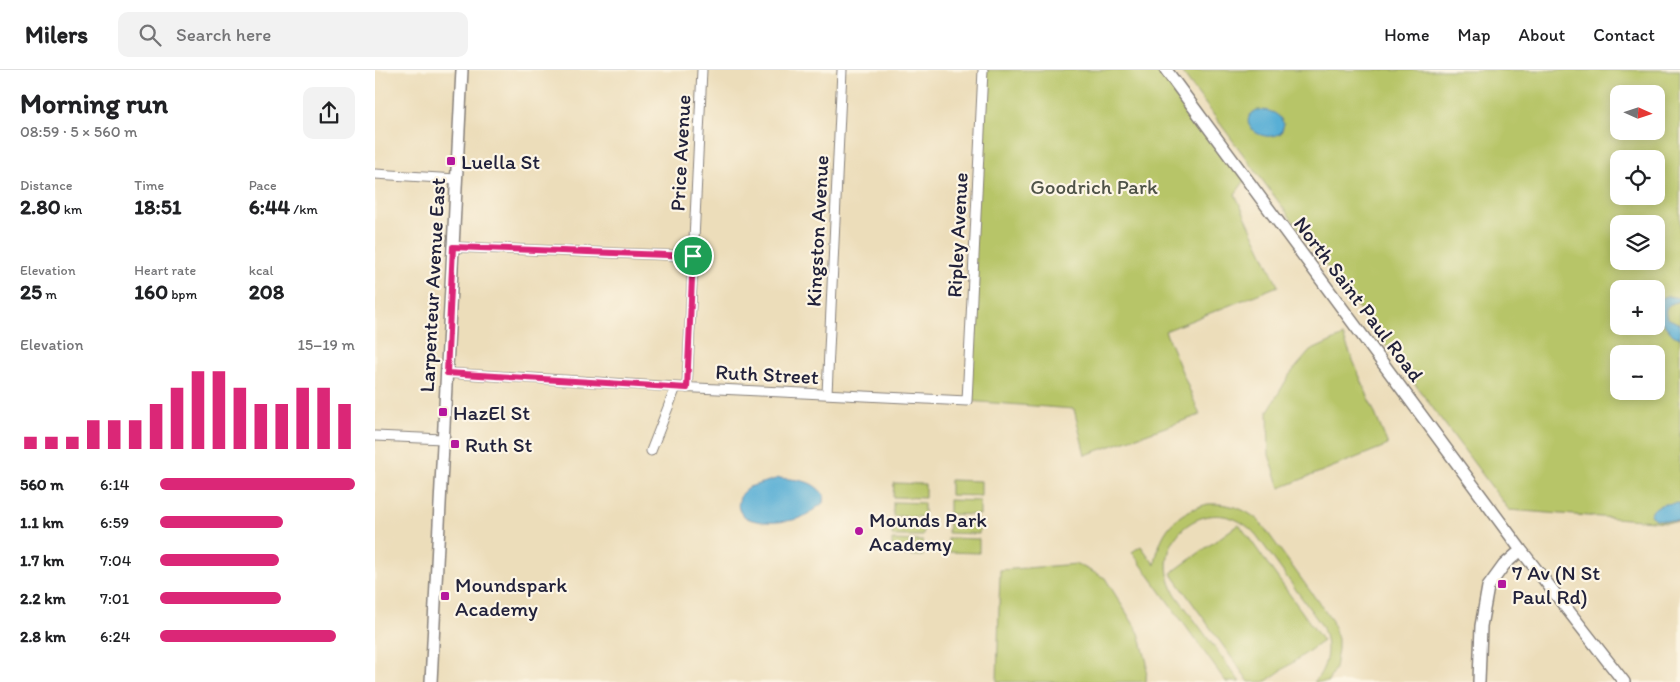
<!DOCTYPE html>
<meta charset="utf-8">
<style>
:root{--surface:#fff;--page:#f2f2f2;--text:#202124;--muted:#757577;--line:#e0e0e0;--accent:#db2777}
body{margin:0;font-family:Itim,sans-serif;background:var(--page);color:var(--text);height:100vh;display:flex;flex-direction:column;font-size:19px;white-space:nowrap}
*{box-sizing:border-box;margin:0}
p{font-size:16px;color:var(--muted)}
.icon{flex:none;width:28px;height:28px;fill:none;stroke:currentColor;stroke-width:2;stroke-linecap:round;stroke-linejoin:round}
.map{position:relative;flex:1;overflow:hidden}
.drawer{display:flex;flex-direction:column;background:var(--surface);width:375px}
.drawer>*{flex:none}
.needle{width:32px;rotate:93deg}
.fabs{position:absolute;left:1235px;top:15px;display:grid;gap:10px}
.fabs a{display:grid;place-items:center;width:55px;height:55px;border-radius:10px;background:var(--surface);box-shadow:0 2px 12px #0003;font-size:25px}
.pin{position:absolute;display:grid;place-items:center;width:42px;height:42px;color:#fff;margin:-21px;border:2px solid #fff;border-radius:50%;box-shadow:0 1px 5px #0007}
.round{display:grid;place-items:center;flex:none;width:52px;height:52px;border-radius:10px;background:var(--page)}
.headline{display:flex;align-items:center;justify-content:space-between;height:85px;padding:0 20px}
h1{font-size:28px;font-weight:700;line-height:38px}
.metrics{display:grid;grid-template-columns:repeat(3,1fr);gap:8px;height:85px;padding:5px 20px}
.metrics div{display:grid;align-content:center}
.metrics b{font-size:21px;font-weight:700}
.metrics small{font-size:14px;font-weight:400}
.metrics p{font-size:14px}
.chart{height:140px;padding:10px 20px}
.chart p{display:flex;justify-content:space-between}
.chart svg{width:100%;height:90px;margin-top:5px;stroke:var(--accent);stroke-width:6}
ul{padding:0 20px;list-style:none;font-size:16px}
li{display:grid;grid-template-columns:80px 60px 1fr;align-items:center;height:38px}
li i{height:12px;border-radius:6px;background:var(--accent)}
header{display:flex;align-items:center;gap:30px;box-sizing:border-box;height:70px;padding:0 25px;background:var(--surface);border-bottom:1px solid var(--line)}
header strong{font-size:24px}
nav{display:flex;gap:28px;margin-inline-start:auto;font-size:18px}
.search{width:350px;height:45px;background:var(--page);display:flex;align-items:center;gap:12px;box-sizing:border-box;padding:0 18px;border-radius:10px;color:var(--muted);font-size:19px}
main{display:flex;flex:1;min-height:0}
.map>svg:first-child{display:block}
</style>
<header>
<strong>Milers</strong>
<div class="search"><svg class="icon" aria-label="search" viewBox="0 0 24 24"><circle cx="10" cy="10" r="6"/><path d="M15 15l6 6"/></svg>Search here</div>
<nav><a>Home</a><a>Map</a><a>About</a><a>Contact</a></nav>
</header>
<main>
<section class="drawer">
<div class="headline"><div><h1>Morning run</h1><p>08:59 · 5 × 560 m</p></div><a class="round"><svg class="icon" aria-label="share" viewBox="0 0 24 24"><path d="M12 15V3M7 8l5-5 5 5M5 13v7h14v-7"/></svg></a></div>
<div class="metrics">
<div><p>Distance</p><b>2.80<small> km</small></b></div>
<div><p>Time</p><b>18:51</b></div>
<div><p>Pace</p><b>6:44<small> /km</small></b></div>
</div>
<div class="metrics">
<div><p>Elevation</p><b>25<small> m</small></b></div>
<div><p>Heart rate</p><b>160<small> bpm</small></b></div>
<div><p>kcal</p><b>208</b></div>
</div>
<div class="chart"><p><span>Elevation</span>15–19 m</p>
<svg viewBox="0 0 160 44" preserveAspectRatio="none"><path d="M5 44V38M15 44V38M25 44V38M35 44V30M45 44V30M55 44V30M65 44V22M75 44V14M85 44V6M95 44V6M105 44V14M115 44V22M125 44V22M135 44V14M145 44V14M155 44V22"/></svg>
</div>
<ul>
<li><b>560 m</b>6:14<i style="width:100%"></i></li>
<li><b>1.1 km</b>6:59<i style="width:63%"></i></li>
<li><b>1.7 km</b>7:04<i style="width:61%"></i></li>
<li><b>2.2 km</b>7:01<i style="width:62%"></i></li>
<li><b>2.8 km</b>6:24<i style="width:90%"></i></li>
</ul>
</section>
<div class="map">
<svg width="1305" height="612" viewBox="0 0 1305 612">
<rect width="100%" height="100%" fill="#fcf5e5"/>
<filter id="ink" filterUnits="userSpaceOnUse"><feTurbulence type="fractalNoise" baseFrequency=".02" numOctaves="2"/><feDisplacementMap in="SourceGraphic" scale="10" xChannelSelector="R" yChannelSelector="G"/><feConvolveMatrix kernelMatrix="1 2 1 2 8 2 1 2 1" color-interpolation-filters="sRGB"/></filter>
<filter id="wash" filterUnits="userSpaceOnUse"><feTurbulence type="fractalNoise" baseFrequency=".0096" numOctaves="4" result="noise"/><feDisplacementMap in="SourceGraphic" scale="20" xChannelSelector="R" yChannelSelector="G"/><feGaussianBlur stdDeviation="1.12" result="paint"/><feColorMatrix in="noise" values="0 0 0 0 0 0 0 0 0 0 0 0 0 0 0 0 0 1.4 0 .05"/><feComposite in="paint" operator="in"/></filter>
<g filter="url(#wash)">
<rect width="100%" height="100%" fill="#ecddba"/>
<path fill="#b7c567" stroke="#6c7451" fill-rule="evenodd" d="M608,0h183l80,109 -11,15 43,92 -113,45 35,84 -115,40 -11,-46 -107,-8z
M805,0h500v453l-171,-13zM1244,24h37v37h-37zM1244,89h37v37h-37zM1244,154h37v37h-37zM1244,219h37v37h-37zM1244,284h37v37h-37z
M968,266l45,109 -108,43 -11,-33 -1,-44 22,-37 20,-23z
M575,410l31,1v15l-31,-1z
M519,413l31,1v14l-32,-1z
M574,430l31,1v14l-31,-1z
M518,432l31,1v14l-31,-1z
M833,434c20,-1 37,4 52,18l72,99 6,18v10l-3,19 -7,14h-14c15,-16 16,-37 8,-56l-65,-90c-43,-51 -115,2 -81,59l64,87h-14l-94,-130 9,-6 14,19c4,-33 20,-53 53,-61z
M574,449l31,1 -1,14 -31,-1z
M518,451l31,1 -1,14h-31z
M864,454l84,117 -58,41h-16l-78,-109z
M573,468l31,1v14l-31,-1z
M517,470l31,1v15l-31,-1z
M702,494l28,14 34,55 8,30 -1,19h-149l3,-112z"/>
<path fill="#59afd5" stroke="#3e6888" d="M882,40c13,0 21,2 27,14l-3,9c-20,12 -47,-12 -24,-23z
M1292,226l13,2v3c-11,3 -17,5 -13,17l13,6v14l-7,-3 -17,-20c0,-10 1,-16 11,-19z
M404,408c18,2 33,1 45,17l-1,8c-7,5 -15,12 -23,15 -14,5 -56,9 -61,-9 -2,-4 1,-11 2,-15l8,-7z
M1305,433v19l-25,-3 -5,-4c6,-13 17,-11 30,-12z"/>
</g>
<g filter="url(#ink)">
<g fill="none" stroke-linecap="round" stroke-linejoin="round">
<g stroke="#87807a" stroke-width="11">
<path id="minor" d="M0,104l81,5
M78,177l240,9
M72,303l229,14 291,14 16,-331
M312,318l15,-318
M452,324l15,-324
M0,366l68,3
M276,381l25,-64"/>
</g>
<g stroke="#87807a" stroke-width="14">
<path id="tertiary" d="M791,0l355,480 103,132
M56,612l31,-612
M1104,612l2,-56 7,-39 16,-22 17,-15"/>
</g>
<use href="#minor" stroke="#fff" stroke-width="9"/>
<use href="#tertiary" stroke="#fff" stroke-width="11"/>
</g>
</g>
<g fill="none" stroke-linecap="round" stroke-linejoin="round" filter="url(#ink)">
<g stroke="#fff" stroke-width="10">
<path id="route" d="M78,177l240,9 -6,132 -240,-15z"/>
</g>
<use href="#route" stroke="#db2777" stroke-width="6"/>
</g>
<g fill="#b5179e" stroke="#fcf5e5" stroke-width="2">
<rect x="71" y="86" width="10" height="10" rx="2.5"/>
<rect x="63" y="337" width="10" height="10" rx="2.5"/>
<rect x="75" y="369" width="10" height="10" rx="2.5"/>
<circle cx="484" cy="461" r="5"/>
<rect x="1122" y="509" width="10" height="10" rx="2.5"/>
<rect x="65" y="521" width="10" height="10" rx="2.5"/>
</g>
<g text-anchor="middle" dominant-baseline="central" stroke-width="4.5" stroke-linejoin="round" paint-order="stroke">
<g font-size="21" fill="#22223b" stroke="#fcf5e5">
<text transform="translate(305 83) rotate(-87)">Price Avenue</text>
<text transform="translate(442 161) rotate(-87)">Kingston Avenue</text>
<text transform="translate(582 165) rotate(-87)">Ripley Avenue</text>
<text transform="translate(57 215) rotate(-87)">Larpenteur Avenue East</text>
<text transform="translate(984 229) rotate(53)">North Saint Paul Road</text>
<text transform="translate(392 304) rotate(3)">Ruth Street</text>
</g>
<g font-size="21" fill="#22223b" stroke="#fcf5e5" text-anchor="start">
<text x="86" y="91">Luella St</text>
<text x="78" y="342">HazEl St</text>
<text x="90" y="374">Ruth St</text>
<text x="494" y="449">Mounds Park<tspan x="494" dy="24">Academy</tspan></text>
<text x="1137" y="502">7 Av (N St<tspan x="1137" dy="24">Paul Rd)</tspan></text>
<text x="80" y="514">Moundspark<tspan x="80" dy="24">Academy</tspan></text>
</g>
<g font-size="21" fill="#4f5348" stroke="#fcf5e5">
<text x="719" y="116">Goodrich Park</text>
</g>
</g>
</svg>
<div class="fabs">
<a><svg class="needle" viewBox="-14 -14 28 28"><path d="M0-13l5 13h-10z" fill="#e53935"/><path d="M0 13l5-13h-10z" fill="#757577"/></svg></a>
<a><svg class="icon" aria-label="locate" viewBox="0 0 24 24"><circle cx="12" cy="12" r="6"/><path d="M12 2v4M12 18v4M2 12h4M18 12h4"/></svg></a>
<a><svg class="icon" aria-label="layers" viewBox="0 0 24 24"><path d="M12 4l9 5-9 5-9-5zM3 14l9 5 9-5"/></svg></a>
<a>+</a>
<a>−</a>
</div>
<div class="pin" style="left:318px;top:186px;background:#1e9e55"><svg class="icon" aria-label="arrive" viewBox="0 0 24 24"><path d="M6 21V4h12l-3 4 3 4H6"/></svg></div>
</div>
</main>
